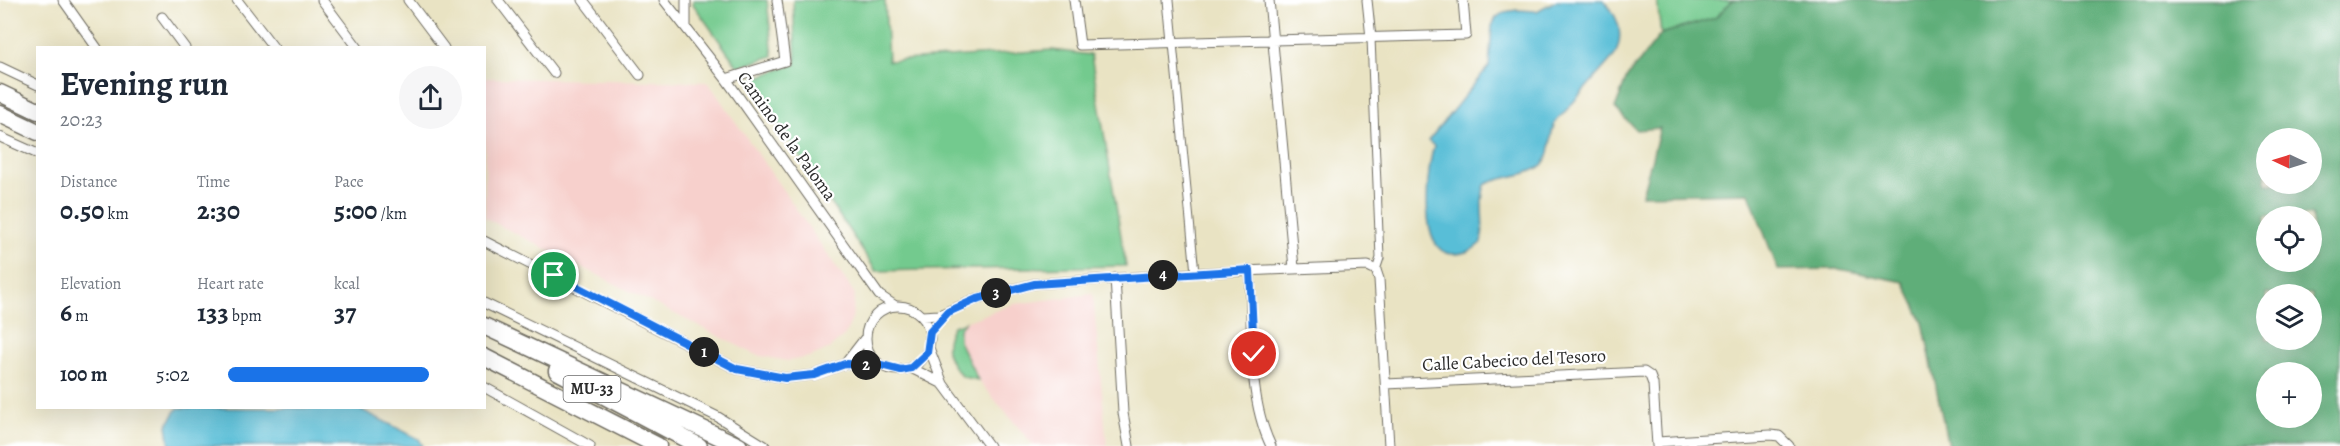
<!DOCTYPE html>
<style>
:root{--surface:#fff;--page:#f6f6f7;--text:#1f2937;--muted:#747a83;--accent:#1a73e8}
body{margin:0;font-family:Alegreya,serif;background:var(--page);color:var(--text);height:100vh;display:flex;flex-direction:column;font-size:22px;white-space:nowrap}
*{box-sizing:border-box;margin:0}
p{font-size:20px;color:var(--muted)}
.icon{flex:none;width:33px;height:33px;fill:none;stroke:currentColor;stroke-width:2;stroke-linecap:round;stroke-linejoin:round}
.map{position:relative;flex:1;overflow:hidden}
.drawer{position:absolute;left:36px;top:46px;width:450px;height:363px;display:flex;flex-direction:column;background:var(--surface);border-radius:0px;box-shadow:0 6px 24px #0002}
.drawer>*{flex:none}
.needle{width:39px;rotate:274deg}
.buttons{position:absolute;left:2256px;top:128px;display:grid;gap:12px}
.buttons a{display:grid;place-items:center;width:66px;height:66px;border-radius:50%;background:var(--surface);box-shadow:0 6px 24px #0002;font-size:30px}
.pin{position:absolute;display:grid;place-items:center;width:51px;height:51px;color:#fff;margin:-26px;border:3px solid #fff;border-radius:50%;box-shadow:0 2px 6px #0007}
.km{position:absolute;width:30px;height:30px;margin:-15px;border-radius:50%;background:#222;color:#fff;font-size:16px;line-height:30px;text-align:center}
.round{display:grid;place-items:center;flex:none;width:63px;height:63px;border-radius:32px;background:var(--page)}
.head{display:flex;align-items:center;justify-content:space-between;height:102px;padding:0 24px}
h1{font-size:33px;font-weight:700;line-height:45px}
.figures{display:grid;grid-template-columns:repeat(3,1fr);gap:9px;height:102px;padding:6px 24px}
.figures div{display:grid;align-content:center}
.figures b{font-size:26px;font-weight:700}
.figures small{font-size:16px;font-weight:400}
.figures p{font-size:16px}
ul{padding:0 24px;list-style:none;font-size:20px}
li{display:grid;grid-template-columns:96px 72px 1fr;align-items:center;height:45px}
li i{height:15px;border-radius:8px;background:var(--accent)}
.map>svg:first-child{display:block}
</style>
<div class="map">
<svg width="2340" height="446" viewBox="0 0 2340 446">
<rect width="100%" height="100%" fill="#fff"/>
<filter id="ink" filterUnits="userSpaceOnUse"><feTurbulence type="fractalNoise" baseFrequency=".0167" numOctaves="2"/><feDisplacementMap in="SourceGraphic" scale="12" xChannelSelector="R" yChannelSelector="G"/><feConvolveMatrix kernelMatrix="1 2 1 2 8 2 1 2 1" color-interpolation-filters="sRGB"/></filter>
<filter id="wash" filterUnits="userSpaceOnUse"><feTurbulence type="fractalNoise" baseFrequency=".008" numOctaves="4" result="noise"/><feDisplacementMap in="SourceGraphic" scale="24" xChannelSelector="R" yChannelSelector="G"/><feGaussianBlur stdDeviation="1.35" result="paint"/><feColorMatrix in="noise" values="0 0 0 0 0 0 0 0 0 0 0 0 0 0 0 0 0 1.4 0 .05"/><feComposite in="paint" operator="in"/></filter>
<g filter="url(#wash)">
<rect width="100%" height="100%" fill="#e9e3c3"/>
<path fill="#f7d0cc" d="M485,78l223,4 147,212 -3,25 -7,16 -15,13 -20,9 -22,4 -32,-6 -271,-137z
M1093,294l14,152h-73l-56,-66 -19,-39v-12l6,-7 49,-18z"/>
<path fill="#73ca8e" stroke="#4f7a5c" stroke-width="1.5" d="M693,0h74l6,56 -35,11 -45,-63z
M793,0h92l3,61 164,-11 39,5 35,211 -250,5 -127,-191 47,-16z
M1657,0h76l-18,18 -54,16z
M965,322l-6,7v12l19,39 -15,-3c-16,-16 -22,-31 -10,-51z"/>
<path fill="#5eae79" stroke="#446c52" stroke-width="1.5" fill-rule="evenodd" d="M1733,0h607v446h-392l-25,-124 -19,-40 -65,-13 -61,1 -29,-77 -107,2 18,-67 -24,2 -21,-22 12,-31 34,-43 54,-16zM2266,138h46v45h-46zM2266,216h46v45h-46zM2266,294h46v45h-46zM2266,372h46v45h-46z"/>
<path fill="#59bed7" stroke="#427481" stroke-width="1.5" d="M1557,0h47c14,17 21,33 11,55l-60,68c-6,12 -3,22 -7,33 -8,22 -45,18 -63,29 -7,19 1,39 -4,58 -9,8 -17,11 -29,11 -35,-2 -25,-86 -18,-108l-6,-5 61,-75 3,-40 4,-8 8,-6 13,-2 20,1z
M178,408h180l61,31 4,7h-253l-3,-21z"/>
</g>
<g filter="url(#ink)">
<g fill="none" stroke-linecap="round" stroke-linejoin="round">
<g stroke="#6e6b60" stroke-width="9">
<path id="pedestrian" d="M1371,38l9,220 -4,12
M1173,43l22,230"/>
</g>
<g stroke="#6e6b60" stroke-width="11">
<path id="minor" d="M63,0l34,48
M237,0l37,48
M322,0l36,48
M408,0l36,48
M498,0l56,73
M583,0l57,75
M664,0l62,79 153,216 15,10
M686,0v27
M1074,0l6,45 386,-10 -3,-35
M1169,0l4,43
M1269,0l25,268
M1367,0l4,38
M162,17l23,31
M0,67l38,18
M726,79l59,-18 -8,-61
M0,137l38,17
M484,241l253,128 48,9 29,-3 31,-11 36,1
M1250,270c3,57 -4,124 21,176
M1115,278l8,135 6,33
M484,303l234,114 47,29
M866 338a32 32 0 1 1 64 0a32 32 0 1 1-64 0Z
M922,316l17,-1 38,-16 56,-15 162,-11 173,-7 8,4 3,9 10,167
M929,348l14,36 46,62
M845,364l21,-27
M911,368l32,16
M1386,384l258,-12 6,4 3,8 4,62
M484,387l106,59
M1657,442l113,-7 9,1 10,10"/>
</g>
<g stroke="#6e6b60" stroke-width="19">
<path id="motorway" d="M0,93l38,18
M0,114l38,18
M484,326l255,120
M484,357l174,89
M557,371l142,75"/>
</g>
<use href="#pedestrian" stroke="#fff" stroke-width="7"/>
<use href="#minor" stroke="#fff" stroke-width="9"/>
<use href="#motorway" stroke="#fff" stroke-width="16"/>
</g>
</g>
<g fill="none" stroke-linecap="round" stroke-linejoin="round" filter="url(#ink)">
<g stroke="#fff" stroke-width="12">
<path id="route" d="M554,275l183,94 48,9 29,-3 31,-11 36,1 20,5 10,-2 16,-15 3,-21 18,-20 29,-13 57,-15 216,-14 4,84"/>
</g>
<use href="#route" stroke="#1a73e8" stroke-width="8"/>
</g>
<g text-anchor="middle" dominant-baseline="central" stroke-width="4.5" stroke-linejoin="round" paint-order="stroke">
<rect fill="#fff" stroke="#6b6b6b" stroke-width="1.5" x="563.5" y="376" width="57" height="26" rx="4.5"/>
<g font-size="16" font-weight="bold" fill="#2b2b2b">
<text x="592" y="389">MU-33</text>
</g>
<g font-size="18" fill="#2b2b2b" stroke="#fff">
<text transform="translate(787 136) rotate(54)">Camino de la Paloma</text>
<text transform="translate(1514 360) rotate(-3)">Calle Cabecico del Tesoro</text>
</g>
</g>
</svg>
<div class="buttons">
<a><svg class="needle" viewBox="-14 -14 28 28"><path d="M0-13l5 13h-10z" fill="#e53935"/><path d="M0 13l5-13h-10z" fill="#747a83"/></svg></a>
<a><svg class="icon" aria-label="locate" viewBox="0 0 24 24"><circle cx="12" cy="12" r="6"/><path d="M12 2v4M12 18v4M2 12h4M18 12h4"/></svg></a>
<a><svg class="icon" aria-label="layers" viewBox="0 0 24 24"><path d="M12 4l9 5-9 5-9-5zM3 14l9 5 9-5"/></svg></a>
<a>+</a>
</div>
<div class="pin" style="left:554px;top:275px;background:#1e9e55"><svg class="icon" aria-label="arrive" viewBox="0 0 24 24"><path d="M6 21V4h12l-3 4 3 4H6"/></svg></div>
<div class="pin" style="left:1254px;top:354px;background:#d93025"><svg class="icon" aria-label="check" viewBox="0 0 24 24"><path d="M5 12l5 5 9-10"/></svg></div>
<b class="km" style="left:704px;top:352px">1</b>
<b class="km" style="left:866px;top:365px">2</b>
<b class="km" style="left:996px;top:293px">3</b>
<b class="km" style="left:1163px;top:275px">4</b>
<section class="drawer">
<div class="head"><div><h1>Evening run</h1><p>20:23</p></div><a class="round"><svg class="icon" aria-label="share" viewBox="0 0 24 24"><path d="M12 15V3M7 8l5-5 5 5M5 13v7h14v-7"/></svg></a></div>
<div class="figures">
<div><p>Distance</p><b>0.50<small> km</small></b></div>
<div><p>Time</p><b>2:30</b></div>
<div><p>Pace</p><b>5:00<small> /km</small></b></div>
</div>
<div class="figures">
<div><p>Elevation</p><b>6<small> m</small></b></div>
<div><p>Heart rate</p><b>133<small> bpm</small></b></div>
<div><p>kcal</p><b>37</b></div>
</div>
<ul>
<li><b>100 m</b>5:02<i style="width:86%"></i></li>
</ul>
</section>
</div>
